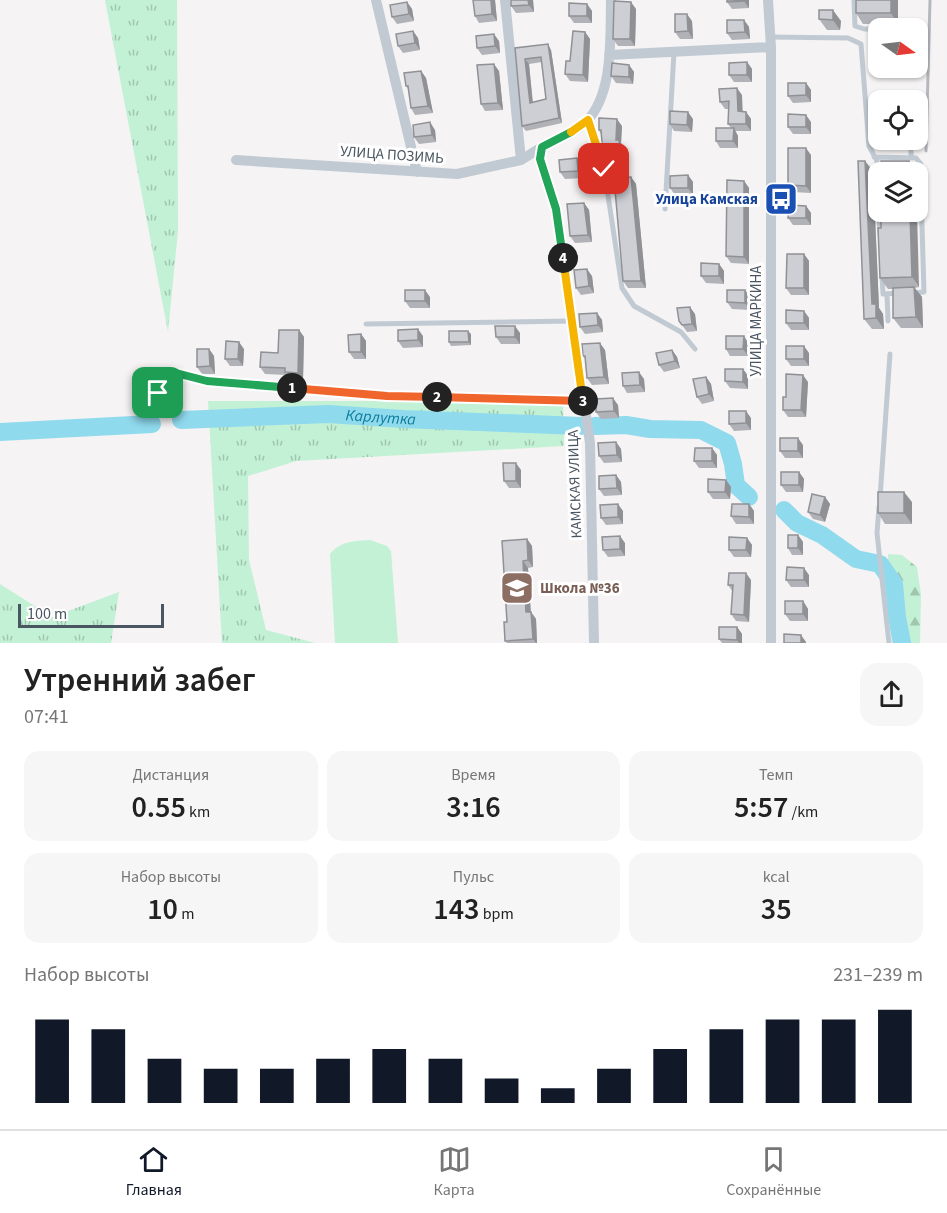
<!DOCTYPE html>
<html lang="ru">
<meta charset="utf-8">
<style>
:root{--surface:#fff;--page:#f6f6f6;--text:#222;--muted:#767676;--line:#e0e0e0;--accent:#111827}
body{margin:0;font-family:"Source Sans 3",sans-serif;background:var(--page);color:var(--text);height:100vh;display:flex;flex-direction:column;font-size:22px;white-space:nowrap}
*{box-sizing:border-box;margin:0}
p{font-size:20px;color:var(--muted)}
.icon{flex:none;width:33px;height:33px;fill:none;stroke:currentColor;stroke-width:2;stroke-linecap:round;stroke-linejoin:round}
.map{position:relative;height:643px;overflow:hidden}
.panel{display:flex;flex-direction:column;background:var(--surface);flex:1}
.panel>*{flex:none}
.needle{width:39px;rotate:104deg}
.tools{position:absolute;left:868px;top:18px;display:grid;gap:12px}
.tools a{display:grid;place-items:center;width:60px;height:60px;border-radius:12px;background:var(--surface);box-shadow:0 2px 4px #0004;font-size:30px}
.scale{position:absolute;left:18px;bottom:15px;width:146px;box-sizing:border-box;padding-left:6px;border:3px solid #4a5661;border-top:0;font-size:16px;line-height:21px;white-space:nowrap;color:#4a5661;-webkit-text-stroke:4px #fff;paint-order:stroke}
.pin{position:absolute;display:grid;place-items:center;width:51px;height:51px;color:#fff;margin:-26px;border-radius:12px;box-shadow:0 3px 9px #0006}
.km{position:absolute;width:30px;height:30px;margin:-15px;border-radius:50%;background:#222;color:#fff;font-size:16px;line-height:30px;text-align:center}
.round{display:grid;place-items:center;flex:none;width:63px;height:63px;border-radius:18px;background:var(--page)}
.headline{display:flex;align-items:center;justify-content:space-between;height:102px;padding:0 24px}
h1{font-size:33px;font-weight:600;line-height:45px}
.figures{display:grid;grid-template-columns:repeat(3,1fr);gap:9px;height:102px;padding:6px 24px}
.figures div{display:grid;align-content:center;border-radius:15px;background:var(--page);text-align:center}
.figures b{font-size:30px;font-weight:600}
.figures small{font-size:16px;font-weight:400}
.figures p{font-size:16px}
.chart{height:168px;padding:12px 24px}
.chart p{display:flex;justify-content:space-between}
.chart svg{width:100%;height:108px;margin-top:6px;stroke:var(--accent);stroke-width:6}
.tab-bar{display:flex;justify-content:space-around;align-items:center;height:84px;border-top:2px solid var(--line);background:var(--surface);font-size:16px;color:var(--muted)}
.tab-bar a{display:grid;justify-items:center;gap:3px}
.tab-bar .selected{color:var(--accent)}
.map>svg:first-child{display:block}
</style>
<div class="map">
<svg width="947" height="643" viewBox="0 0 947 643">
<defs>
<pattern id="grass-tufts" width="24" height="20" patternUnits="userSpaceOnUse" patternTransform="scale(1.5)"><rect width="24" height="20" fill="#c3f1d5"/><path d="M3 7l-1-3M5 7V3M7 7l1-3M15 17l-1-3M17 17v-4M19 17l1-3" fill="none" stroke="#a0c6b0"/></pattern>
<pattern id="forest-firs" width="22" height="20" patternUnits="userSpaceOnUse" patternTransform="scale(1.5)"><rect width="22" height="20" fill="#c3f1d5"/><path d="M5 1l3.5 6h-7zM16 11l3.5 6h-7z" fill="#a0c6b0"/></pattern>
</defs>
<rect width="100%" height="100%" fill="#f5f3f3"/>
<path fill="url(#grass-tufts)" d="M105,0h72l1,231 -10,101z
M208,401h355l1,45 -268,15 -48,15 1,84 17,70 49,13h-93z
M0,584l52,33 67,-25 -8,51h-111z"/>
<path fill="url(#forest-firs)" d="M888,554l14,1 15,12 4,28 -1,48h-28l-5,-48z"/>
<path fill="#c3f1d5" d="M370,540l17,6 4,5 7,92h-63l-5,-89c10,-13 25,-13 40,-14z"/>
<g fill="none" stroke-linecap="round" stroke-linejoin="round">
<g stroke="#90daee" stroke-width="18">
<path id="s1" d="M181,420l147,-6 75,5 178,7"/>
<path d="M595,426l31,-1 24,4 51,1 26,13 6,21 3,21 13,12"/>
<path d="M0,432l152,-8"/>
<path d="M784,510l13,13 25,12 34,24 24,5 14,20 3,33 5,26"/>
</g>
<path stroke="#c1cad2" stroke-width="5" d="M854,0l1,26 9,3h15
M770,37l78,1 13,6 8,102 8,15 2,50
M910,93v7
M588,120l16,49 18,119 12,18 47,26 14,17
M911,140v16
M874,157l42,1 5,6 -1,28
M665,209l9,-157
M879,212l1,21
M882,275l1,19 17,-1
M912,293l12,-1 -3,-100
M887,294l1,27
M366,324l206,-3
M158,393l14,-21 35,9 180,15 197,5
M880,498l10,-144
M879,507l-2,26 12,110"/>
<path stroke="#c1cad2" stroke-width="10" d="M376,0l41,172
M505,0l16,160
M768,0l3,47v596
M609,55l162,-8
M236,160l221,14 64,-14 21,-13
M594,643l-4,-200 -34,-234 -16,-50 2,-12c14,-7 33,-14 44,-25 28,-28 24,-85 25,-122"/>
<path stroke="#b5b8bd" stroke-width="3" d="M926,151l4,-151"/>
</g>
<path fill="#b0b2b7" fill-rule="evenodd" d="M473,0h22l2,21 -18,2 -4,-7z
M511,0h22l1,12 -18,1 -5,-7z
M749,0v8l-17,1 -5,-7z
M856,0h42v24h-35l-7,-11z
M407,2l5,7 2,12 -17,3 -5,-7z
M587,4l5,7v12h-18l-5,-7z
M636,9l-1,37h-17l-5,-7z
M819,10l22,11 -1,9h-13l-8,-11z
M744,20l5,7 1,12 -18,1 -5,-7z
M692,21l1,18h-13l-5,-7z
M413,31l5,7 2,12 -17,3 -5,-7z
M585,32l5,7 -2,43 -18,-1 -5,-7 5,-13z
M499,41l1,12 -18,2 -5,-7z
M515,48l36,2 11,73 -36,8 -4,-5zM542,62l4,37 -13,3 -4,-38z
M747,62l5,7v13h-18l-5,-7z
M629,65l5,7 -1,12 -17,-1 -5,-7z
M421,71l5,7 7,35 -18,2 -4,-7 -3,-19 -2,-3z
M499,71l4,39 -18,1 -4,-7z
M806,83l5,7v12l-18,1 -5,-7z
M742,95v17h4l5,7v12h-16l3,5v12h-18l-4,-7 15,-13 -3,-4 1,-15h-4l-5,-7z
M693,119l-1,13 -18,-1 -4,-7z
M811,122v12h-18l-5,-7z
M622,126l-1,17 3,4 1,13 -17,1 -5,-7 -2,-20 -2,-4z
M435,130l1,12 -17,2 -5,-7z
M811,155v38l-18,-1 -5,-7z
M577,158l5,7 1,13 -18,1 -5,-7z
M865,161l8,10 6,137 4,6 1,15h-12l-8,-10z
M688,175l5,7v13h-18l-5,-7z
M631,177l5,7 10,104h-18l-5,-7z
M744,181l5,7v76l-18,-1 -5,-7z
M584,203l5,7 3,32 -17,1 -5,-7z
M806,206l5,7v12h-18l-5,-7z
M878,228l41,59 -4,1 7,9 1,31h-22l-8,-10v-29h-5l-8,-11z
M804,254l5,7v34h-18l-5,-7z
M719,264l5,7v13l-18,-1 -5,-7z
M592,276l2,17 -13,2 -5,-7z
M745,290l5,7v13l-18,-1 -5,-7z
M430,297v11h-20l-5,-7z
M804,311l5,7v12h-18l-5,-7z
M597,313l5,7 1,12 -18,2 -5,-7z
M695,314l2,17 -10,1 -8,-11z
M299,330l5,7 -1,43 -13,-1 -3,-4 -22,-1 -5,-7 18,-14z
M520,333v11h-19l-5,-7z
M361,334l5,7v18h-12l-5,-7z
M471,334v11l-20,1 -2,-4z
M423,336v11l-20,1 -5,-7z
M744,336l4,7v13h-18l-4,-7z
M209,349l5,7 1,18h-13l-5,-7z
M244,349l-1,17h-13l-5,-7z
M605,350l4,34 -17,1 -5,-7 -1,-18 -3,-4z
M672,350l5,7 3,11 -16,4 -5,-7z
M809,353v13h-18l-5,-7z
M743,369l5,7v13l-18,-1 -5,-7z
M706,377l5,7 3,17 -12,3 -5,-7z
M644,379l1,13 -18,1 -4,-7z
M808,382l-2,35h-18l-5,-7 3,-13z
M618,405l1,13 -18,1 -5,-7z
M751,418v12l-17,1 -5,-7z
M616,442l5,7 1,13 -18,1 -5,-7z
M803,445v13h-18l-5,-7z
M712,448l5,7v13h-18l-5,-7z
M521,470v18h-12l-5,-7z
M799,472l5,7 -1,13h-17l-5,-7z
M616,475l5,7 1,13 -18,1 -5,-7z
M726,480l5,7 -1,12h-17l-5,-7z
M825,497l5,7 -5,18 -12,-3 -5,-7z
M912,502v22h-27l-7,-11z
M749,504l5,7v13h-18l-5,-8z
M623,511v13l-17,1 -5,-7z
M798,535l5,7v13h-11l-4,-7z
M747,538l5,7 -1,12h-17l-5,-7z
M527,539l5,7 1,21 -5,1 3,44 5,7 1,24h-30l-2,-2 2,-19z
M625,543v13l-17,1 -5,-7z
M809,575v12h-18l-5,-7z
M751,580l-2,42 -13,-1 -5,-7 2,-22 -5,-7z
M803,601l5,8v12h-18l-5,-7z
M737,627l5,7v9h-20l-3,-4z"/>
<path fill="#909195" d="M491,0h4l2,21 -5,-7z
M528,0h5l1,12 -5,-7z
M744,0h5v8l-5,-7z
M891,0h7v24l-7,-11z
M407,2l5,7 2,12 -5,-7z
M631,2l5,7 -1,37 -5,-7z
M587,4l5,7v12l-5,-7z
M833,10l8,11 -1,9 -7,-10z
M687,14l5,7 1,18 -5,-8z
M744,20l5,7 1,12 -5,-7z
M413,31l5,7 2,12 -5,-7z
M585,32l5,7 -2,43 -5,-7z
M494,34l5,7 1,12 -5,-7z
M548,44l3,6 11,73 -3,-5z
M525,59l4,5 4,44 -3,-5z
M747,62l5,7v13l-5,-7z
M494,64l5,7 4,39 -5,-7z
M629,65l5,7 -1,12 -4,-7z
M421,71l5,7 7,35 -5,-7z
M806,83l5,7v12l-5,-7z
M737,88l5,7 1,24 -5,-8z
M688,112l5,7 -1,13 -5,-7z
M746,112l5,7v12l-5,-7z
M806,115l5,7v12l-5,-7z
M617,119l5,7 -1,17 3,4 1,13 -5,-7 -4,-13z
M430,122l5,8 1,12 -4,-7z
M734,128l4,8v12l-5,-7z
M806,148l5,7v38l-5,-7z
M577,158l5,7 1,13 -5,-7z
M865,161l8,10 6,137 4,6 1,15 -8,-11 -4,-14z
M909,161l7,10v1h-6l-2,-3z
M688,175l5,7v13l-5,-7z
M631,177l5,7 10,104 -5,-7z
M744,181l5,7v76l-5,-7z
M584,203l5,7 3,32 -4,-7z
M806,206l5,7v12l-5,-7z
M910,212h7l2,75 -7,-10z
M804,254l5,7v34l-5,-7z
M719,264l5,7v13l-5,-8z
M587,269l5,7 2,17 -5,-7z
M914,287l8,10 1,31 -7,-11z
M425,290l5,7v11l-5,-7z
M745,290l5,7v13l-5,-7z
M690,307l5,7 2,17 -5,-7z
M804,311l5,7v12l-5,-7z
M597,313l5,7 1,12 -5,-7z
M515,326l5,7v11l-5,-7z
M418,329l5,7v11l-5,-7z
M299,330l5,7 -1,43 -5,-7z
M468,331l3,3v11l-2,-3z
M361,334l5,7v18l-5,-7z
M744,336l4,7v13l-5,-7z
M239,342l5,7 -1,17 -5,-7z
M600,343l5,7 4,34 -5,-7z
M804,346l5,7v13l-5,-7z
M209,349l5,7 1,18 -5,-8z
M672,350l5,7 3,11 -5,-7z
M743,369l5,7v13l-5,-7z
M639,372l5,7 1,13 -5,-7z
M803,375l5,7 -2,35 -5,-7z
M706,377l5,7 3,17 -5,-7z
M613,398l5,7 1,13 -5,-7z
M746,411l5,7v12l-5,-7z
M798,438l5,7v13l-5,-7z
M616,442l5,7 1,13 -5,-7z
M712,448l5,7v13l-5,-7z
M516,463l5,7v18l-5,-7z
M799,472l5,7 -1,13 -4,-7z
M616,475l5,7 1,13 -5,-7z
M726,480l5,7 -1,12 -5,-7z
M904,492l8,10v22l-8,-11z
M825,497l5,7 -5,18 -5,-7z
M618,504l5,7v13l-5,-7z
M749,504l5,7v13l-5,-7z
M798,535l5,7v13l-5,-7z
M620,536l5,7v13l-5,-7z
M747,538l5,7 -1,12 -5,-7z
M527,539l5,7 1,21 -5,-7z
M523,561l5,7 3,51 -5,-7z
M804,568l5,7v12l-5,-7z
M746,573l5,7 -2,42 -5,-7z
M803,601l5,8v12l-5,-7z
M531,612l5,7 1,24h-1l-3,-4z
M737,627l5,7v9h-3l-2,-3z
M801,635l5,7v1h-5z"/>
<path fill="#cdcfd5" stroke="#909195" stroke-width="1.5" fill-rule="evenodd" d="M473,0h18l1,14 -17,2z
M511,0h17l1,5 -18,1z
M727,0h17v1l-17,1z
M856,0h35v13h-35z
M614,1l17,1 -1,37h-17z
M407,2l2,12 -17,3 -2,-12z
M569,3l18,1v12h-18z
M819,10h14v10l-14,-1z
M675,14h12l1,17 -13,1z
M727,20h17l1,12 -18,1z
M413,31l2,12 -17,3 -2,-12z
M573,31l12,1 -2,43 -18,-1 1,-13h4z
M494,34l1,12 -18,2 -1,-12z
M548,44l11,74 -37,8 -7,-78zM541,57l5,42 -16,4 -5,-44z
M747,62v13h-18v-12z
M612,63l17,2v12l-18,-1z
M494,64l4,39 -17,1 -4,-39z
M421,71l7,35 -17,2 -3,-22h-2l-2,-13z
M788,83h18v12l-18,1z
M737,88l1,23 8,1v12h-18l1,-23 -9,1 -1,-13z
M670,111l18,1 -1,13 -17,-1z
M788,114l18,1v12h-18z
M599,118l18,1 -1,21h3l1,13 -17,1 -2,-24h-2z
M430,122l2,13 -18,2 -1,-12z
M716,128h18l-1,13h-17z
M788,148h18v38l-18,-1z
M577,158l1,13 -18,1 -1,-12z
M858,161h7l7,143h4v14l-12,1z
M881,161h28l-1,8h-4v3h-23z
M688,175v13h-18v-12z
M631,177l10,104h-18l-9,-103z
M727,180l17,1v76l-18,-1z
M584,203l4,32 -18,1 -3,-32z
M789,205l17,1v12h-18z
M881,212h29l2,65 -32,1 -2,-50h3z
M787,254h17v34h-18z
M701,263l18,1v12h-18z
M587,269l2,17 -13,2 -2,-18z
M914,287l2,30 -23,1v-30z
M405,290h20v11h-20z
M727,290h18v13l-18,-1z
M690,307l2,17 -10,1 -3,-4 -2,-13z
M786,310l18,1v12h-18z
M597,313l1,12 -18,2 -1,-13z
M495,326h20v11h-19z
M418,329v11l-20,1v-11z
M279,330h20l-1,43 -13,-1v-4l-25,-1 1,-15 17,1z
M449,331h19l1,11h-20z
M361,334v18h-12l-1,-17z
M726,336h18l-1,13h-17z
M226,341l13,1 -1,17h-13z
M600,343l4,34 -17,1 -2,-22h-2l-1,-12z
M786,346h18v13h-18z
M197,349h12l1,17 -13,1z
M672,350l3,11 -16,4 -3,-12z
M725,369h18v13l-18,-1z
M639,372l1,13 -17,1 -1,-13z
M786,374l17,1 -2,35h-18v-13h3z
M706,377l3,17 -12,3 -4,-18z
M613,398l1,13 -18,1v-13z
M729,411h17v12l-17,1z
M780,438h18v13h-18z
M616,442l1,13 -18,1 -1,-13z
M695,448h17v13h-18z
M503,463h13v18h-12z
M781,472h18v13h-18z
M616,475l1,13 -18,1v-13z
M708,479l18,1 -1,12h-17z
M878,492h26v21h-26z
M812,494l13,3 -5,18 -12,-3z
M618,504v13l-17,1 -1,-13z
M732,504h17v13l-18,-1z
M788,535h10v13h-10z
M620,536v13l-17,1 -1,-13z
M729,537l18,1 -1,12h-17z
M527,539l1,21 -5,1 3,51h5l2,27 -28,2 -1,-19h3l-5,-81z
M787,567l17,1v12h-18z
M729,573h17l-2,42 -13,-1 2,-29h-5z
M785,601h18v13h-18z
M719,627h18v13l-18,-1z
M784,634l17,1v8h-17z"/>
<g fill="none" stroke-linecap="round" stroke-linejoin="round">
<g stroke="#fff" stroke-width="12">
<path id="split-1" d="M158,393l14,-21 35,9 85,7"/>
</g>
<g stroke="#fff" stroke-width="12">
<path id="split-2" d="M292,388l95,8 50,1"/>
</g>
<g stroke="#fff" stroke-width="12">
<path id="split-3" d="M437,397l146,4"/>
</g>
<g stroke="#fff" stroke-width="12">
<path id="split-4" d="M563,258l20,143"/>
</g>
<g stroke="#fff" stroke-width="12">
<path id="split-5" d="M563,258l-7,-49 -16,-50 2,-12 29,-15"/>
</g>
<g stroke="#fff" stroke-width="12">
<path id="split-6" d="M571,132l17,-12 16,49"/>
</g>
<use href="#split-1" stroke="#22a559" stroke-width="8"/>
<use href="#split-2" stroke="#f0652b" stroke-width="8"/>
<use href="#split-3" stroke="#f0652b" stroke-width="8"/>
<use href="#split-4" stroke="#f5b400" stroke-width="8"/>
<use href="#split-5" stroke="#22a559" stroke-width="8"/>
<use href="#split-6" stroke="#f5b400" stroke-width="8"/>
</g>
<defs>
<g id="bus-square" transform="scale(1.725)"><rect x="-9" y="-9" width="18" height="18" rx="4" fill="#1a4fb4" stroke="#fff"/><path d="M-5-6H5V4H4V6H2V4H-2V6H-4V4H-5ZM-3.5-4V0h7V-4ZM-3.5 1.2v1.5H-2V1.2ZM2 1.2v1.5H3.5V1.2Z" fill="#fff"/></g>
<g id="school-square" transform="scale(1.725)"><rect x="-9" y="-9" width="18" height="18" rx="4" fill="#8d6e63" stroke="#fff"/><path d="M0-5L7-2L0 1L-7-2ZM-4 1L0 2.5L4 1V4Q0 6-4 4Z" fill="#fff"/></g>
</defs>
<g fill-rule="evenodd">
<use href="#bus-square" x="781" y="199"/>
<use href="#school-square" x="517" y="588"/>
</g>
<g text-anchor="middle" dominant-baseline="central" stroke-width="6" stroke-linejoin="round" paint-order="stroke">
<g font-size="15" fill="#4a5661" stroke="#fff">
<text transform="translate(392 155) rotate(4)">УЛИЦА ПОЗИМЬ</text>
<text transform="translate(756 321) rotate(-90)">УЛИЦА МАРКИНА</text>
<text transform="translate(575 484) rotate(-92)">КАМСКАЯ УЛИЦА</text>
</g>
<g font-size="15" font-weight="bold" fill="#164399" stroke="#fff" text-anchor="end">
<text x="758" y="199">Улица Камская</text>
</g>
<g font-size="15" font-weight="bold" fill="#785e54" stroke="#fff" text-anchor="start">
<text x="540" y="588">Школа №36</text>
</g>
<g font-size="16" font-style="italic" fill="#0c7c9b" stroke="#fff">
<text stroke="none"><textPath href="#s1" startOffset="200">Карлутка</textPath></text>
</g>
</g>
</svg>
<div class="tools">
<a><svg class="needle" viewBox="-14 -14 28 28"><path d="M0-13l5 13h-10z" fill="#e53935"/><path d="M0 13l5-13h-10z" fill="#767676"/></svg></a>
<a><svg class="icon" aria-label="locate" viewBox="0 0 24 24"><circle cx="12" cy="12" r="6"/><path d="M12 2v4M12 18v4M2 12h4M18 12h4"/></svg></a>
<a><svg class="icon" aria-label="layers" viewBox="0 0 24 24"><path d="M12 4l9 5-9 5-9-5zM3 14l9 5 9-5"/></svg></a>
</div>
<div class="scale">100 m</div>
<div class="pin" style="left:158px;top:393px;background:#1e9e55"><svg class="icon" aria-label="arrive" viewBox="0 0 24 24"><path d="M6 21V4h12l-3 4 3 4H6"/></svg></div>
<div class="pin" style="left:604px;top:169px;background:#d93025"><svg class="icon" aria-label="check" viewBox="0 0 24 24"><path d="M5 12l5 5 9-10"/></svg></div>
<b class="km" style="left:292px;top:388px">1</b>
<b class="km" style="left:437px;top:397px">2</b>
<b class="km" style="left:583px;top:401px">3</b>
<b class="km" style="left:563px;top:258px">4</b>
</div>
<section class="panel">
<div class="headline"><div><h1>Утренний забег</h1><p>07:41</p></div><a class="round"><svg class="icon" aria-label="share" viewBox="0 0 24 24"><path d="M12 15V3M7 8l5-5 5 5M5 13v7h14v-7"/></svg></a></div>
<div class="figures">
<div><p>Дистанция</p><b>0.55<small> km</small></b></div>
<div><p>Время</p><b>3:16</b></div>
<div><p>Темп</p><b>5:57<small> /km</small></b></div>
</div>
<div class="figures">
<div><p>Набор высоты</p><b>10<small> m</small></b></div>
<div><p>Пульс</p><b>143<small> bpm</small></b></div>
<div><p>kcal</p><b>35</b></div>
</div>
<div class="chart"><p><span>Набор высоты</span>231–239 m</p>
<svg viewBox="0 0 160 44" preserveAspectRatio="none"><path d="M5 44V10M15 44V14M25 44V26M35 44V30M45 44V30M55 44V26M65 44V22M75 44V26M85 44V34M95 44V38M105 44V30M115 44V22M125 44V14M135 44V10M145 44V10M155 44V6"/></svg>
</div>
</section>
<nav class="tab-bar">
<a class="selected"><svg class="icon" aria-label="home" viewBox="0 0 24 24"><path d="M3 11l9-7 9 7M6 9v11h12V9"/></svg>Главная</a>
<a><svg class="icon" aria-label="map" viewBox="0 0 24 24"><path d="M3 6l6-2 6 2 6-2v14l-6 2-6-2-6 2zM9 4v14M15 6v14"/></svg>Карта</a>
<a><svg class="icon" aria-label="saved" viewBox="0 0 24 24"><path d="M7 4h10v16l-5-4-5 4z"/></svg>Сохранённые</a>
</nav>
